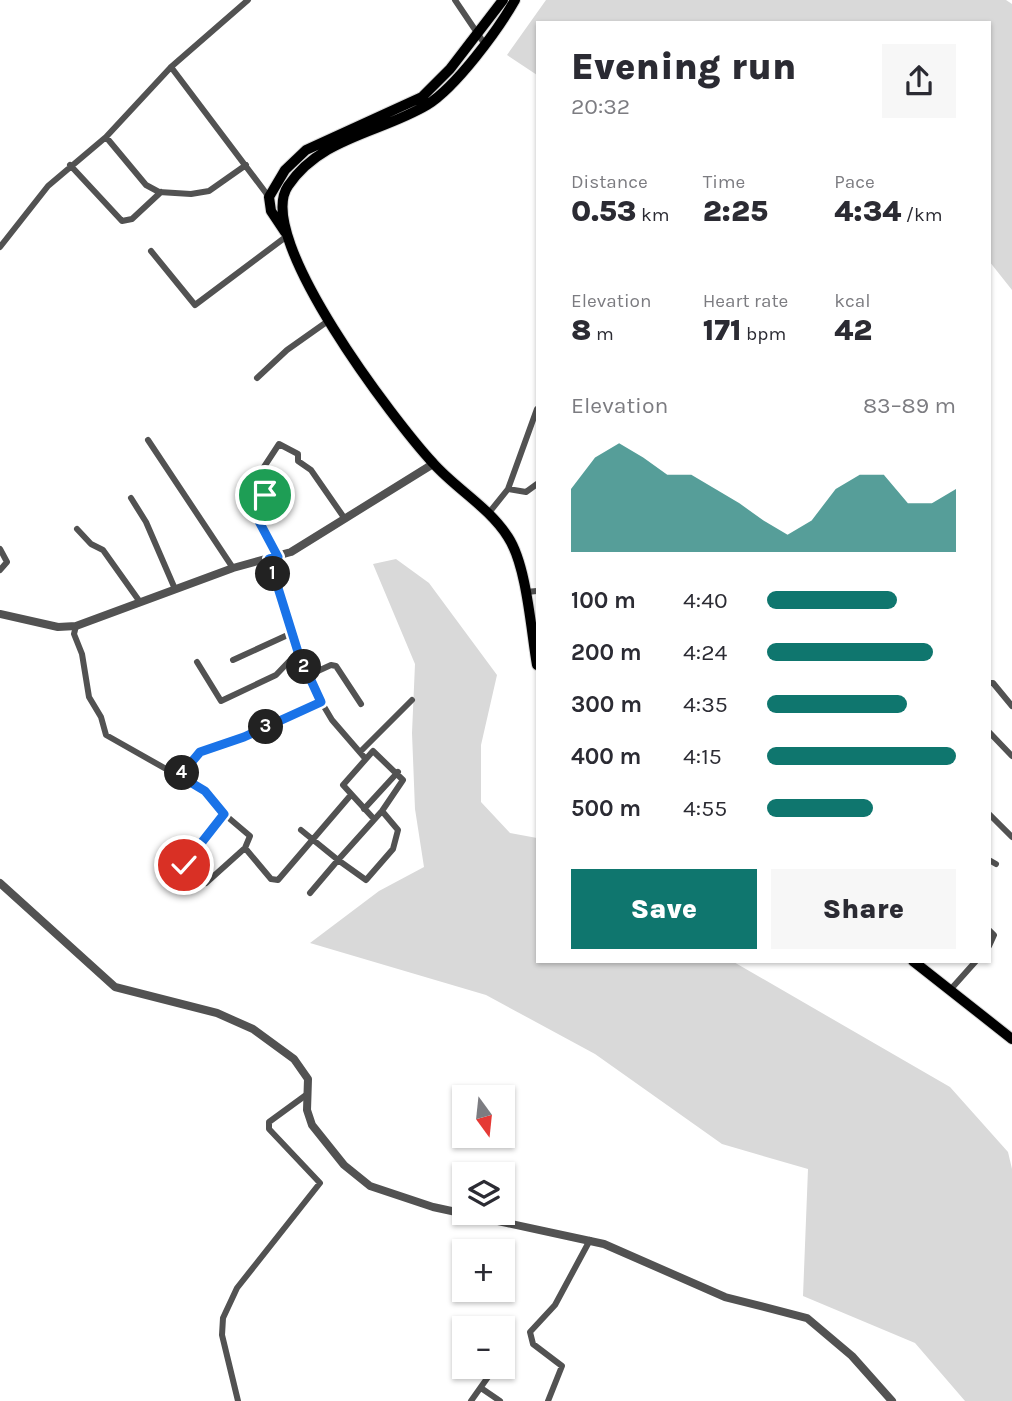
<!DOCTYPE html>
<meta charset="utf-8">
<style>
:root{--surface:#fff;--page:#f7f7f7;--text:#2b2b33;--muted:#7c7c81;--accent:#0f766e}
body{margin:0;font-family:Karla,sans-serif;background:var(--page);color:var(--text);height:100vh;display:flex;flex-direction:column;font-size:26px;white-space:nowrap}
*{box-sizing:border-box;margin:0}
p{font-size:23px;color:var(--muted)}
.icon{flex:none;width:38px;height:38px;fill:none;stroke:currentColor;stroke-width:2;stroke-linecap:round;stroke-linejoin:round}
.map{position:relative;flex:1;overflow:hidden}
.panel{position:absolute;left:536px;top:21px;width:455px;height:942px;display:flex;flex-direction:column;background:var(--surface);border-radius:0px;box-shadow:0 2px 5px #0004}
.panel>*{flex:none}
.needle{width:46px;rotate:165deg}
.controls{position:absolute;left:452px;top:1085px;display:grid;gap:14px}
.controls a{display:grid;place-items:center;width:63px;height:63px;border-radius:0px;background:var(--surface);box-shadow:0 2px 5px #0004;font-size:35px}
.pin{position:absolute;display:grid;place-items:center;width:60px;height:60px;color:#fff;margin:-30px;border:4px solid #fff;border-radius:50%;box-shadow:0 2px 7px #0007}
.km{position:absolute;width:35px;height:35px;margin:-18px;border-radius:50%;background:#222;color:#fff;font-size:19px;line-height:35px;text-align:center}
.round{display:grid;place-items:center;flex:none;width:74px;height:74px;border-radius:0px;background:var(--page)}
.overview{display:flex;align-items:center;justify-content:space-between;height:119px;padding:0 35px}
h1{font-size:38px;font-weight:800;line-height:52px}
.metrics{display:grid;grid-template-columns:repeat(3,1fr);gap:10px;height:119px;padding:7px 35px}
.metrics div{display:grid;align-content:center}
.metrics b{font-size:30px;font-weight:800}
.metrics small{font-size:19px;font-weight:400}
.metrics p{font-size:19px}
.chart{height:196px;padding:14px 35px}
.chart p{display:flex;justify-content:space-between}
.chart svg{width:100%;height:126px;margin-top:7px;fill:var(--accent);opacity:.7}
.button{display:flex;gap:14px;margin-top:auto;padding:14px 35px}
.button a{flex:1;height:80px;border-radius:0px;background:var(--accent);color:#fff;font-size:28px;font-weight:800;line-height:80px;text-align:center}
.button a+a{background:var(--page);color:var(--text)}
ul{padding:0 35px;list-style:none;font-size:23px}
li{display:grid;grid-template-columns:112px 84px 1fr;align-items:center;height:52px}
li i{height:18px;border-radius:9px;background:var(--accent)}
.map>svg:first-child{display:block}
</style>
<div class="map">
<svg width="1012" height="1401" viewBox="0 0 1012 1401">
<rect width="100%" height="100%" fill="#fff"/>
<path fill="#d9d9d9" d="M546,0h460l6,4v286l-23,-29v-238h-452v52l-30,-20z
M396,559l33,24 68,92 -16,70v57l29,31 27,5v123h195l218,126 58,65 4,17v232h-47l-50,-58 -112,-47 5,-127 -86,-25 -127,-90 -109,-59 -176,-52 69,-52 45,-24 -9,-58 -3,-76 3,-69 -42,-100z"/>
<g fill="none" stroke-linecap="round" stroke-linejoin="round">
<g stroke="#dbdbdb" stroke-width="12">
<path id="trunk" d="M515,0c-17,30 -59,87 -88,105 -47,28 -106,32 -139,81 -35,51 108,237 145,277 23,26 56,44 75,74 19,29 23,94 29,128
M285,232l-14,-21 -2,-14 16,-27 21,-20 116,-53 28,-28 53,-69
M913,961l99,78"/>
</g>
<path stroke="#525252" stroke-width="6" d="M455,0l29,43
M171,67l98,130
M106,137l40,48 13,7 32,2 18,-3 37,-26
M70,165l52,56 10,-2 29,-27
M0,247l48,-61 58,-49 65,-70 77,-67
M151,251l44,54 92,-69
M257,378l30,-28 41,-29
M148,440l85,128
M508,489l18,3 11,-8
M131,498l15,24 29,67
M488,514l20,-25 29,-80
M77,529l14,15 12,6 37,52
M0,549l7,13 -7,8
M278,557l-25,-48 12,-14 -5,-22 19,-29 19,10v7l13,9 34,49
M269,559l41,124 22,37 32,37
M526,592l11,-1
M76,626l-2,8 8,20 7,43 12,20 5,18 99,56 12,17 33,28 -5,12 -39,35 -22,-21 40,-48
M233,660l59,-27
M197,662l24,39 55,-26 22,-23
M307,676l24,-11 5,1 25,38
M989,683h4l19,23
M989,732l23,24
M360,752l52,-52
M180,776l20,-23 44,-16 77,-35
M364,809l34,-37
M989,814l23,23
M301,830l37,30 44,-49 21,-31 -30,-29 -30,34 31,34
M245,848l26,31 7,1 72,-84
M989,860l7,4
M310,893l28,-33 28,20 27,-31 5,-19 -16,-19
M989,930l5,5 -5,11
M951,989l25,-28
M481,1388l19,13
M238,1401l-16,-66 1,-17 14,-30 83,-105 -51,-54v-7l37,-27
M471,1401l22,-31
M548,1401l14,-35 -29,-22 -3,-12 25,-27 35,-65"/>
<path stroke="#525252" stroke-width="8" d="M0,614l58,13 18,-1 157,-58 58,-16 142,-88
M0,883l115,104 102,26 36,16 41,30 14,20 -1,31 5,15 32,40 26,21 63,21 171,37 121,53 82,21 45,38 40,45"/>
<use href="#trunk" stroke="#000" stroke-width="10"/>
</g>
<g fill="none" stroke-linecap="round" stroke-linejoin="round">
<g stroke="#fff" stroke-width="14">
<path id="route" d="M184,865l40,-51 -19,-23 -25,-15 20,-24 44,-15 77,-35 -23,-50 -29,-93 9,-2 -24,-45 1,-8 10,-9"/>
</g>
<use href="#route" stroke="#1a73e8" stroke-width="9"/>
</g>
</svg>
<div class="controls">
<a><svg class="needle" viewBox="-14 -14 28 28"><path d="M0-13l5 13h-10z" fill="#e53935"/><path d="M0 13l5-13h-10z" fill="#7c7c81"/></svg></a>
<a><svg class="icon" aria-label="layers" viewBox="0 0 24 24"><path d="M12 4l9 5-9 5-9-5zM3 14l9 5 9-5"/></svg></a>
<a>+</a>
<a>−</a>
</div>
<div class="pin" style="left:265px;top:495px;background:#1e9e55"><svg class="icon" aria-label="arrive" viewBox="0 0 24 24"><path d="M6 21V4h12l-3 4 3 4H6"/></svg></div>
<div class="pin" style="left:184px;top:865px;background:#d93025"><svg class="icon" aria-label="check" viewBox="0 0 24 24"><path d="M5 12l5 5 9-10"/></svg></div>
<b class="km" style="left:273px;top:574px">1</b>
<b class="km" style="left:304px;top:667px">2</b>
<b class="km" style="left:266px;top:727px">3</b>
<b class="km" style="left:182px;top:773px">4</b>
<section class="panel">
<div class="overview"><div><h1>Evening run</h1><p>20:32</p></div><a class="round"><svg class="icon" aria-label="share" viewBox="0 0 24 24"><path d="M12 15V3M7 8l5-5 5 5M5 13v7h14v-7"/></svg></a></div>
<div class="metrics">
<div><p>Distance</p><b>0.53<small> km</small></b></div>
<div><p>Time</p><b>2:25</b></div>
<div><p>Pace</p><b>4:34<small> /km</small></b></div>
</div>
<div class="metrics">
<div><p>Elevation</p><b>8<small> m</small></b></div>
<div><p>Heart rate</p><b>171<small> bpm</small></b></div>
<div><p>kcal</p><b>42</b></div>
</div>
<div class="chart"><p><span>Elevation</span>83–89 m</p>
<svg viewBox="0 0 160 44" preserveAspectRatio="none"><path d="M0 44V22L10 11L20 6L30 11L40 17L50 17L60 22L70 27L80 33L90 38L100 33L110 22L120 17L130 17L140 27L150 27L160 22V44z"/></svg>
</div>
<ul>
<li><b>100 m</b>4:40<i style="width:69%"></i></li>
<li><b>200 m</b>4:24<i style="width:88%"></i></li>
<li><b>300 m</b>4:35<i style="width:74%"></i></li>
<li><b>400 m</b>4:15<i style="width:100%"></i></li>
<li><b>500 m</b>4:55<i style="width:56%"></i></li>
</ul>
<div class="button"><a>Save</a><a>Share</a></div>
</section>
</div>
